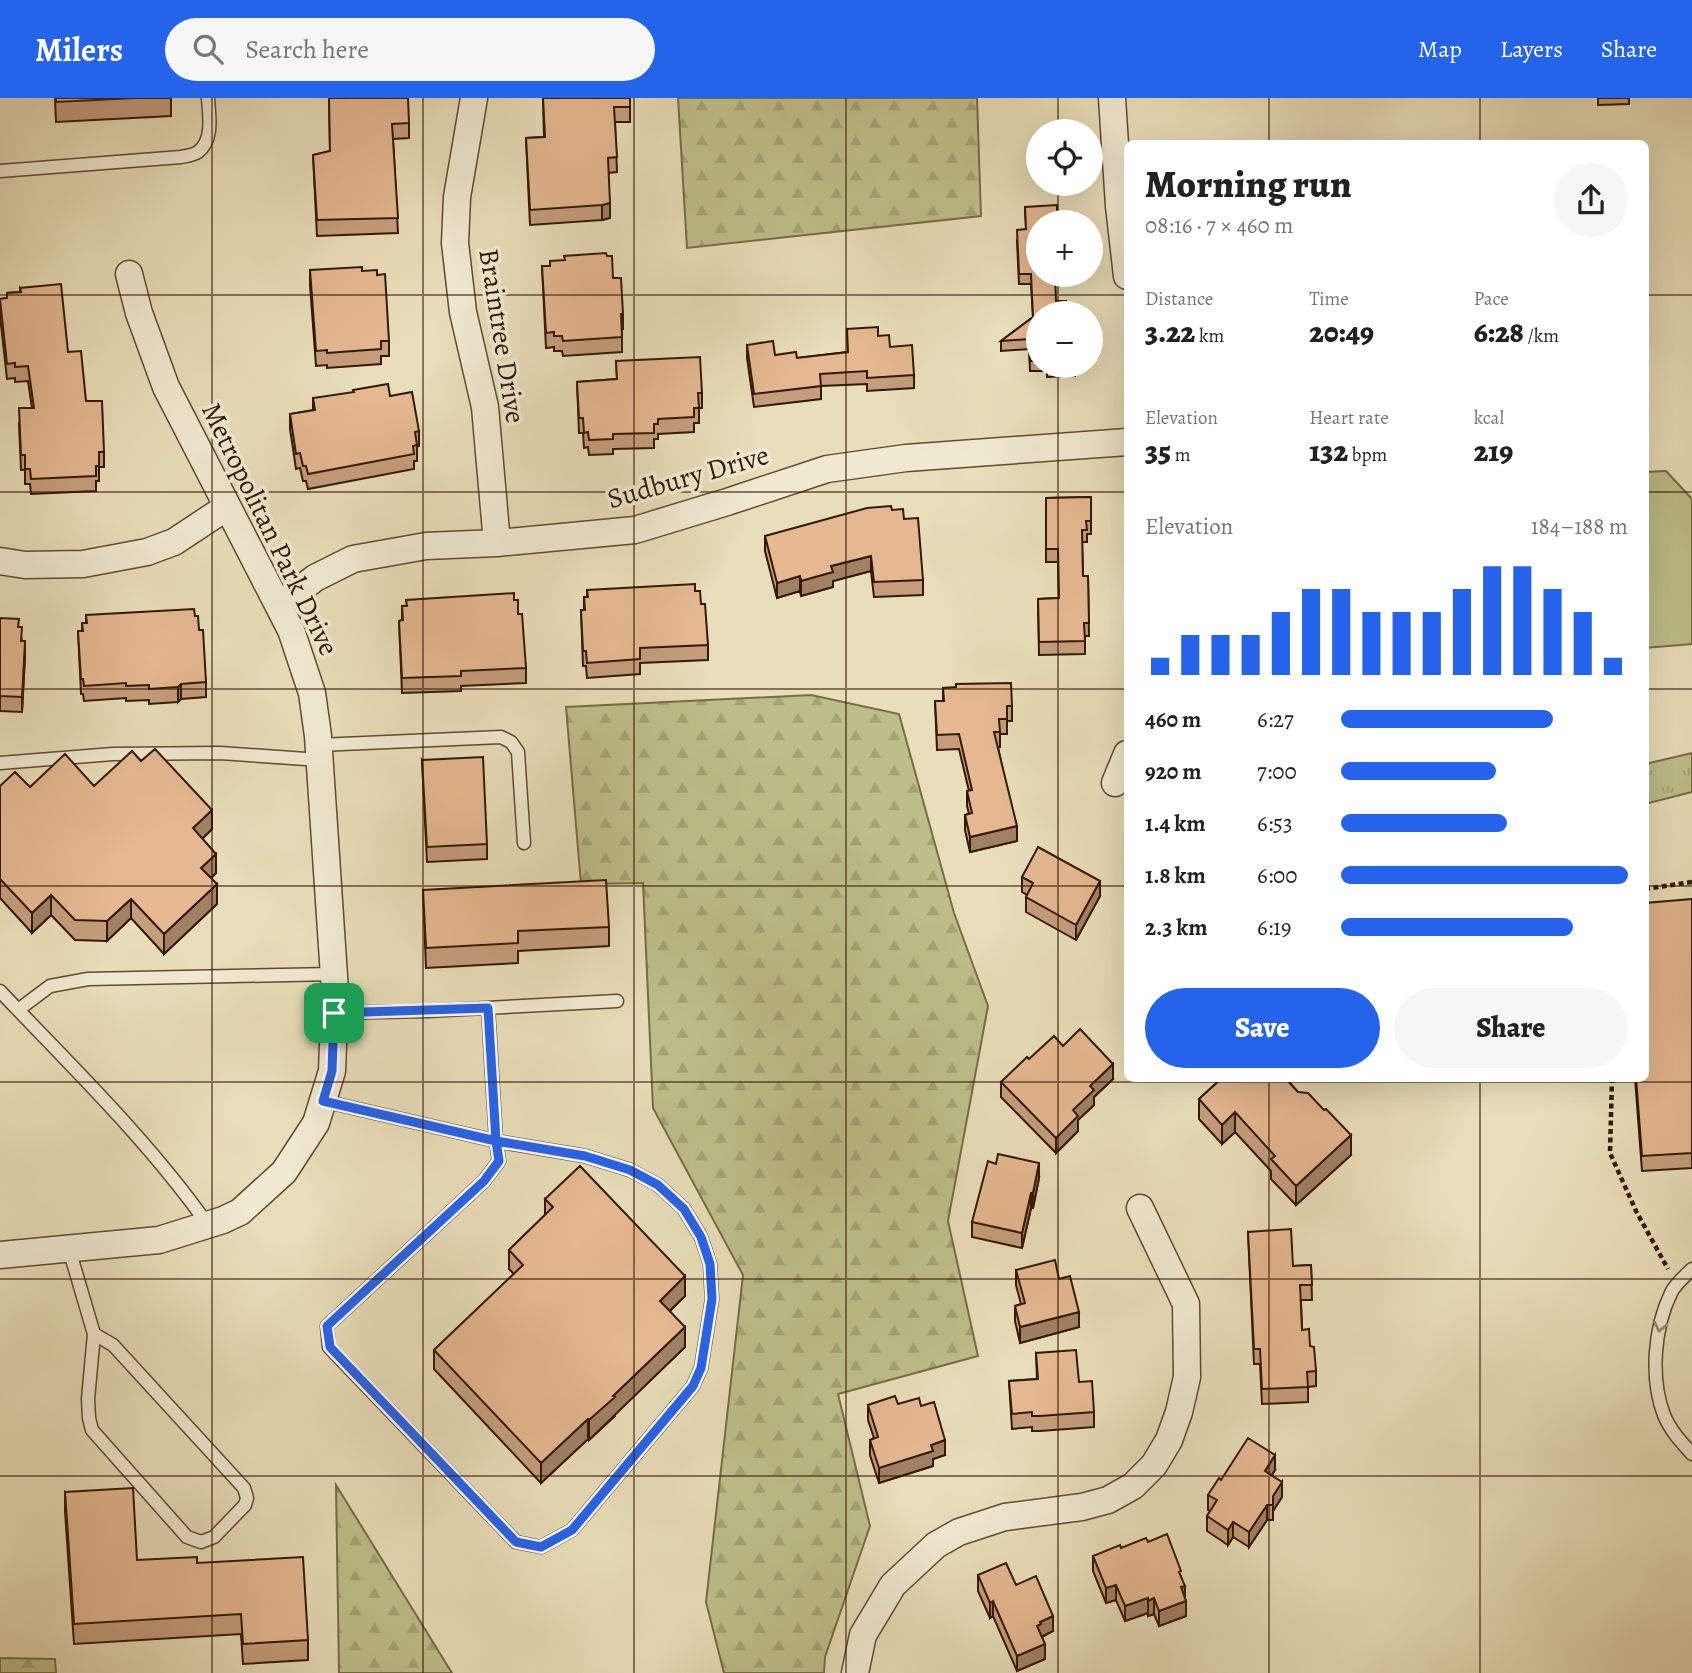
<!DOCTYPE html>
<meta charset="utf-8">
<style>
:root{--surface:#fff;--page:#f6f6f6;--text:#222;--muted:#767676;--accent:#2563eb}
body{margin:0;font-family:Alegreya,serif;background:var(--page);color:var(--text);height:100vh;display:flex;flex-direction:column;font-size:26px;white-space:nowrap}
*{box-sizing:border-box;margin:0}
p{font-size:23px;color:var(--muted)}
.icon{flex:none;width:38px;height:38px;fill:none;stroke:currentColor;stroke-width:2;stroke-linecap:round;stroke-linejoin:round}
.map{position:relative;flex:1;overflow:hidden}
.sheet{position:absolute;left:1124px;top:42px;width:525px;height:942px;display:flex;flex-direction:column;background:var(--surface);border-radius:10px;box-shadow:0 7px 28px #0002}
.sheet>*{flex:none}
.fabs{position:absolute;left:1026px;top:21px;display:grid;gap:14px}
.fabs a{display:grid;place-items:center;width:77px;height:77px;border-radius:50%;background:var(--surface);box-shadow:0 7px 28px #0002;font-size:35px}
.pin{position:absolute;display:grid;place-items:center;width:60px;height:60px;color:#fff;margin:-30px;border-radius:14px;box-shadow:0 4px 10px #0006}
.round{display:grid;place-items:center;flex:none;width:74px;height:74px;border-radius:37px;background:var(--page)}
.overview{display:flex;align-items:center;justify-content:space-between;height:119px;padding:0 21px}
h1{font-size:38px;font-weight:800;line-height:52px}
.metrics{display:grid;grid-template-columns:repeat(3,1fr);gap:10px;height:119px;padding:7px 21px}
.metrics div{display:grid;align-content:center}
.metrics b{font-size:30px;font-weight:800}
.metrics small{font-size:19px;font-weight:400}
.metrics p{font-size:19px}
.chart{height:196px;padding:14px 21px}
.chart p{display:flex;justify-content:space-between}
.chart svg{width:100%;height:126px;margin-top:7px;stroke:var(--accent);stroke-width:6}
.primary-button{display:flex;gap:14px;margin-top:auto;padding:14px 21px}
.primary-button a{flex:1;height:80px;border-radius:42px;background:var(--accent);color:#fff;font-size:28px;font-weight:800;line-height:80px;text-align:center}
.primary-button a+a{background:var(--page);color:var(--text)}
ul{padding:0 21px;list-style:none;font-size:23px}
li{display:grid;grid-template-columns:112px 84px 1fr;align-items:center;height:52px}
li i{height:18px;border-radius:9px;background:var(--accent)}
header{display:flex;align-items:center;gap:42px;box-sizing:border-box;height:98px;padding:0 35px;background:var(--accent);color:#fff}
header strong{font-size:33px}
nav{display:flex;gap:38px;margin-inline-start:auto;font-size:24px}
.search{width:490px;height:63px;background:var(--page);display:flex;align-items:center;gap:18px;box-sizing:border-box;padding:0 24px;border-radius:38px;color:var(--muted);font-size:26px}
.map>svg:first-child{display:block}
</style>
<header>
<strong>Milers</strong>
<div class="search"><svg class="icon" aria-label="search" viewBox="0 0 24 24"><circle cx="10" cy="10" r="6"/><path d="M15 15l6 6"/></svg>Search here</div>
<nav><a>Map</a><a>Layers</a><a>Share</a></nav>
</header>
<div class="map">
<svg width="1692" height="1575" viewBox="0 0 1692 1575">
<defs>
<pattern id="forest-firs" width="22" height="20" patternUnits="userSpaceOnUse" patternTransform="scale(1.75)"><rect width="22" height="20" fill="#bdbf8a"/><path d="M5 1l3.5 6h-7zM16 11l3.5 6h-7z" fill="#a3a375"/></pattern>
<pattern id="park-tufts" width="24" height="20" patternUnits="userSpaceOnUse" patternTransform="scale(1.75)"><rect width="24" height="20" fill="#bdbf8a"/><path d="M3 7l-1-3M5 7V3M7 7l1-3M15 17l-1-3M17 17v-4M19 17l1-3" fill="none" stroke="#a3a375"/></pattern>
</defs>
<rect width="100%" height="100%" fill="#e8deb9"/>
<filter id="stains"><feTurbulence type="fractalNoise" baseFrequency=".00286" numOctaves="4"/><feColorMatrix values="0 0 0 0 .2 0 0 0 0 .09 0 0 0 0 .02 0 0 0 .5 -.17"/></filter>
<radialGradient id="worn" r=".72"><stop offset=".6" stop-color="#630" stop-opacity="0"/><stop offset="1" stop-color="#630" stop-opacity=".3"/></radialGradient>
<path fill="url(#forest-firs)" stroke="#786c47" stroke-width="2" d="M678,0h299l4,118 -294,32z
M811,597l88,19 55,199 34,93 -40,215 30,135 -140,38 32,132 -45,131 -1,16h-100l-18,-71 37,-327 -90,-167 -10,-225 -62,1 -15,-177z
M336,1387l116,188h-113z
M0,1560l55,1 1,14h-56z"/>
<path fill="url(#park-tufts)" stroke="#786c47" stroke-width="2" d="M1692,655v39l-47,12v-40z"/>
<path fill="#bdbf8a" stroke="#786c47" stroke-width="2" d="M1666,373l26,28v145l-47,4v-176z"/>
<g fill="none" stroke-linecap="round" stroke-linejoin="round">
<g stroke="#614a31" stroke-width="15">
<path id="lane" d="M0,73l181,-14c5,-1 13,-2 17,-5 16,-12 11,-37 10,-54
M319,647l182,-8 10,5 7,10 6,91
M0,665l113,-9 107,-1 100,7
M0,893c71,75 148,149 208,234
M18,912l32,-24 38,-7 246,-5
M334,915l94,-2 189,-10
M323,1003l173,40 89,15 45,14 28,15 26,24 17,28 9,27 2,35 -11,69 -8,18 -121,144 -31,17 -25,-5 -187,-195 -2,-21 157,-145 15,-20 -3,-20 -8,-133
M69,1151l25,85 -6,65 1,19 3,12 95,107 14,5 13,-5 31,-32 2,-7 -3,-10 -131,-143 -19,-11
M1692,1171c-7,7 -17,15 -21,24 -17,35 -21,85 -7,122 6,15 17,27 28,39"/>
</g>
<g stroke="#614a31" stroke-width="29">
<path id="street" d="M474,0l-17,99 -2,46 8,69 22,95 12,136
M1112,0l7,108 8,70
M0,463l25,4 58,-1 64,-12 27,-10 53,-35
M279,508l36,-28 38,-19 73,-13 71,-3 138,-13 92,-28 100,-33 79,-11 221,-16
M1115,685l12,-29
M0,1157l159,-15 64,-20 17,-8 44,-40 32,-49 16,-52 3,-80 -17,-255 -6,-43 -21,-63 -125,-243 -27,-74 -10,-39
M855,1575l8,-38 30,-50 43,-40 23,-13 46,-15 77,-10 26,-7 25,-14 21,-21 15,-25 10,-28 8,-35 -1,-73 -46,-96"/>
</g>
<path stroke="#341804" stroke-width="4.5" stroke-dasharray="5 3.5" stroke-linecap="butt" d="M1645,791l47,-7
M1612,980l-2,75 26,58 32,58"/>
<use href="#lane" stroke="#f0ead2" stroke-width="12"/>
<use href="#street" stroke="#f0ead2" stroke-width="26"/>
</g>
<path fill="#c49e7c" stroke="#341804" stroke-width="2" d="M55,0h116v18l-115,6z
M329,0l80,25v15l-16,1 5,94 -81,3 -4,-81 17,-4z
M543,0h87v24h-15l2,50 -9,1 2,45 -8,2 -72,5 -4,-87 18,-1z
M1598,0h31v6l-31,1z
M1025,109l13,106v53h37v10l-28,1v-6h-17l-1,-22 -28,2v-10l32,-24 -2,-33h-12l-2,-44 9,-11z
M542,168l71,12 10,36v15h-1v23l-59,4 -1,-5h-8v-4l-8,1z
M310,172l52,1 27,70v15h-8v8l-54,4v-3l-11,1 -6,-81z
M20,190l48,64 36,100v15h-5v14h-3v10l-65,3 -1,-10h-5v-14h-4l-2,-47 13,-15 -4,-27 -13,1v-4l-8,1 -7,-63v-17l7,-1v-5l13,-1z
M847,231l31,7 12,11 24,28v13l-47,3v-7l-46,2v13l-67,8 -7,-49v-13l28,10 22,3 51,-6z
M616,263l86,32v15h-3v15h-5v9l-36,2v5h-4v9l-41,1v5l-24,1 -1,-8 -4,1 -1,-15h-4l-2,-51 40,-3z
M390,298l29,35v15l-2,1v14h-3v8l-106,20 -2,-8h-3l-3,-13 -4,1 -6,-40v-15l23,-4v-12z
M1091,399v37h-4v8h-5l1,34h5l1,60h-4v18l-46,1 -1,-56 21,-1 -1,-36h-12v-64z
M892,412l12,9 19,61v15l-49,2 -3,-26 -38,10v6l-32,9 -1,-5 -23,7 -12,-47v-15z
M587,492l108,1 6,13 7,41v15l-68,3v11l-53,4 -1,-12h-3l-2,-56h3v-13h3z
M514,502l4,14 8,54v15l-65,3v5l-59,2 -3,-72 3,-1v-14z
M86,517l109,1 4,14 7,52v15l-25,2 -3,3 -29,2v-4l-23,1v-3l-42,3 -1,-7h-2l-3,-63h4v-8h4z
M0,520l19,9 3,14 3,15 -3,56 -22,-1z
M943,590l69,18v15h-5v13h-7v13h-2l19,94 -47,11 -5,-22v-15l4,-1 -2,-8v-15h2l-10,-42 -22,1 -2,-49h8z
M422,662l65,84v15l-60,3z
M141,663l71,68 -10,10 14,34 -5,5 6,26 -53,50 -33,-36 -24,23 -32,-1 -24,-25 -19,18 -32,-35v-112l30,1 64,-1z
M1022,779l78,19 -24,44 -50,-28v-15l1,-2 -5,-3z
M423,792l186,37v19l-91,5v12l-92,5z
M1692,801v269l-50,3 -7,-93h10z
M1063,948l50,33 -19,18v8l-16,15v11l-22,22 -55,-56v-15l28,-23z
M1222,980h64l65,77 -55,50 -25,-26v-8l-36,-39 -13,12 -23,-25v-20z
M1039,1080l-6,30h-2l-9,40 -50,-11v-15z
M545,1101l140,97 -15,15 15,36 -70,67v2l-26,24 -1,-1 -47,44 -107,-114v-19l80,-76 -5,-5v-19l36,-35z
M1248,1134l45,34 18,-1 1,35h-11l1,30 8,16 6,25v15l-8,1v15l-46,2 -2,-40h-6z
M1016,1172l43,9 20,48 -59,16 -5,-22v-15l6,-2 -5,-19z
M1036,1255l43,29 15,30v15l-54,4h-8v-4l-20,2 -3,-48 28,-2z
M898,1306l23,2 24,49 -12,4v7l-54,17 -9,-28v-15l4,-2 -6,-18v-15z
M1275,1372l-3,5 10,22 -9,14v9h-6l-18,27 -16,-10 -5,8 -21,-14v-15l3,-5 -2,-1v-15l13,-15z
M65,1394l72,68 60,3 111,77v20l-65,4 -2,-30 -167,10 -9,-133z
M1148,1444l33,34 4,22 1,18 -27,10 -5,-12 -6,2v-3l-23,8 -9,-21 -10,3 -13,-32v-15z
M978,1477l38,10 37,46 -11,6 3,22 -28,12 -24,-55 -3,2 -12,-27z"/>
<path fill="#a08165" stroke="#341804" stroke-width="2" d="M610,105v15l-8,2v-15z
M871,458v15l-38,10v6l-32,9v-15l30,-15z
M800,478v15l-23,7v-15z
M25,543v15l-3,56v-15z
M181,586v15l-3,3v-15z
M212,712v19l-19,19v-20z
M1017,728v15l-47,11v-15z
M216,756v19l-15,14v-19z
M1100,783v15l-24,44v-15z
M217,786v20l-53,50v-20z
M51,797v20l-19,18v-20z
M131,801v19l-24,23v-20z
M1113,966v15l-19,18v8l-16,15v11l-22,22v-15l17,-28 17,-24z
M1235,1014v20l-13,12v-19z
M1351,1037v20l-55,50v-19z
M1039,1065v15l-6,30v-15z
M1031,1095v15l-9,40v-15z
M685,1178v20l-25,24v-19z
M1079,1214v15l-59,16v-16z
M685,1229v20l-96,93v-20l24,-24z
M588,1321v20l-47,44v-20z
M945,1342v15l-12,4v7l-54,17v-15l52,-23z
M1275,1357v15l-10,16v-15z
M1282,1384v15l-9,14v-15z
M1267,1407v15l-18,27v-15z
M1233,1424v15l-5,8v-15z
M1116,1487v15l-10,3v-15z
M1185,1488v15l-4,-14z
M1148,1500v15l-23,8v-15z
M1154,1500v16l-6,2v-15z
M993,1503v15l-3,2v-15z
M1186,1503v15l-27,10v-15z
M1053,1518v15l-12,6 -4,-11 3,-4z
M1045,1546v15l-28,12v-15z"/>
<path fill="#e4b890" stroke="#341804" stroke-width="2" d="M56,0h79l-79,4z
M329,0h79l1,25 -17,1 6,94 -81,2 -4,-65 17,-4z
M543,0h87v9h-16l3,50 -9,1 2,45 -8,2 -72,5 -4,-72 19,-1z
M1057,107v17h-19v53h17l1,26h10l1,12h-29v48h-8l-1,-22 -28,2 32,-24 -2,-43h-12l-2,-44 9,-1 -1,-22z
M606,155l1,3h5l1,22h8l2,36h-2l1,23 -59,4 -1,-5h-8v-4l-8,1 -4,-67h8v-5l15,-1 -1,-4z
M362,169v4l15,-1v5l8,-1 4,67h-8v8l-54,4v-3l-11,1 -6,-81z
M61,186l7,68 13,-1 5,50h16l2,51h-5v14h-3v10l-65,3 -1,-10h-5v-14h-4l-2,-47h15l-6,-42 -13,1v-4l-8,1 -7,-65 7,-1v-5l14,-1 -1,-4z
M878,229v9l11,-1 1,12 22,-2 2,30 -47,3v-7l-47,3 1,12 -67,8 -7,-49 26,-4 2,14 21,-3 1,6 51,-6 -1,-23z
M700,259l2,36h-4l1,15h-5v9l-36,2v5h-4v9l-41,1v5l-24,1 -1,-8 -4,1 -1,-15h-4l-2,-36 40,-3 -1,-18z
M1047,268h24l-24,1z
M388,286l2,12 22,-4 7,39 -4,1 2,13 -4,1 1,8 -106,20 -2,-8h-3l-3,-13 -4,1 -6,-40 25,-4 -2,-12 41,-6 -1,-2z
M1091,399v24h-5l1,9h-5l1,46h5l1,47h-5l1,18 -46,1 -1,-43 21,-1 -1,-49h-12v-51z
M891,408l1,4 11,-1 1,10 14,-1 5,62 -49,2 -3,-26 -40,10 2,6 -32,9 -1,-5 -23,7 -12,-47 102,-28z
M695,486v7h5l1,13h4l3,41 -68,3v11l-53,4 -1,-12h-3l-2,-41h4l-1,-13h4l-1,-7z
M514,495v7h4v14h4l4,54 -65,3v5l-59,2 -3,-57 4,-1 -1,-14h5l-1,-6z
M194,511l1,7h3l1,14h4l3,52 -25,2 -3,3 -29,2v-4l-23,1v-3l-42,3 -1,-7h-2l-3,-48h5l-1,-8h5l-1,-8z
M0,520l19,1 -1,8h4l-1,14h4l-3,56 -22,-1z
M1011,585l1,23h-5v13h-8l1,13h-6l23,94 -47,11 -5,-22 7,-2 -5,-22 5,-1 -13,-56 -22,1 -2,-34h9l-1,-13 13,-1v-3z
M155,651l57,61 -19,18 23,26 -15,14 16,16 -53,50 -33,-35 -24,22 -32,-1 -24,-25 -19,18 -32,-34v-93l15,-14 15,15 35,-33 29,32 38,-35 9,10z
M483,659l4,87 -60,3 -5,-87z
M1038,749l62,34 -24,44 -50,-28 7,-14 -11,-6z
M606,782l3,47 -91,4v12l-92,5 -3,-58z
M1692,801v254l-50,3 -6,-78h9v-175z
M1080,931l33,35 -23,22 4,4 -21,20 5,6 -22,22 -55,-56 26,-25 2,2 25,-23 9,10z
M1222,980h63l13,14 10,1 16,17 2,-1 25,26 -55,51 -25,-27 4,-3 -40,-44 -13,13 -23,-26z
M998,1056l41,9 -6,30h-2l-9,40 -50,-11 16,-61 8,3z
M580,1068l105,110 -25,25 25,26 -72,69 2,1 -26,23 -1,-1 -47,44 -107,-113 89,-85 -14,-15 44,-43 -8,-8z
M1291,1131l2,37 18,-1 1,20h-12l2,45 7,-1 1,17 4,1 2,24 -9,1 1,15 -46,2 -2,-40h-6l-6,-117z
M1055,1162l4,19 11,-3 9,36 -59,15 -5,-21 10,-3 -9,-33z
M1076,1252l3,32 13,-1 2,31 -54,4h-8v-4l-20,2 -3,-33 29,-2 -2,-26z
M895,1298l3,8 21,-6 2,8 13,-4 11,38 -14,5 2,6 -54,17 -9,-28 8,-3 -10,-32z
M1248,1340l27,17 -10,16 17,11 -9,14v9h-6l-18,27 -16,-10 -5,8 -21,-14 10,-16 -9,-5 11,-17 2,2z
M133,1390l4,72 60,-3v6l106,-6 5,83 -65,4 -2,-30 -167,10 -9,-132z
M1167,1436l14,37 -2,1 6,14 -4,1 5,14 -27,10 -5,-13 -6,3v-3l-23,8 -9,-21 -10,3 -13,-32 27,-11 1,3 25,-10 2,4z
M1006,1465l10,22 20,-9 17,40 -13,6 1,2 -4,2 8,18 -28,12 -24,-55 -3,2 -12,-28z"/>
<defs><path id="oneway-chevron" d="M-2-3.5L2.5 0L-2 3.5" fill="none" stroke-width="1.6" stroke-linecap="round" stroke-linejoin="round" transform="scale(1.75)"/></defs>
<use stroke="#9b8c75" href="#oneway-chevron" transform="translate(1660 1229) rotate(102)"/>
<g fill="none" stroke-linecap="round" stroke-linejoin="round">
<g stroke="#fff" stroke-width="14">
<path id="route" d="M334,915l-2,58 -9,30 173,40 3,20 -15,20 -157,145 3,21 186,195 25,5 31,-17 121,-144 8,-18 11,-69 -2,-35 -9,-27 -17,-28 -26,-24 -28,-15 -45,-14 -89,-15 -8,-133 -154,5"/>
</g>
<use href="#route" stroke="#2563eb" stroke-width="9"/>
</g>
<path fill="none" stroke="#341804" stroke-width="2" stroke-opacity="0.55" d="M212,0v1575M423,0v1575M634,0v1575M846,0v1575M1058,0v33M1269,0v46M1480,0v46M1058,86v38M1058,177v38M0,197h1127M1645,197h47M1058,268v1307M0,394h1127M1645,394h47M0,591h1127M1645,591h47M0,788h1127M1645,788h47M1269,980v595M1480,980v595M0,984h1692M0,1181h1692M0,1378h1692"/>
<g text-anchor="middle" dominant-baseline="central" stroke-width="7" stroke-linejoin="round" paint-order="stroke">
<g font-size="28" fill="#341804" stroke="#f0ead2">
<text transform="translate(502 238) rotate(81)">Braintree Drive</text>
<text transform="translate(688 379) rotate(-16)">Sudbury Drive</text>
<text transform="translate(270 431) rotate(64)">Metropolitan Park Drive</text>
</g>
</g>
<rect width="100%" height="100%" filter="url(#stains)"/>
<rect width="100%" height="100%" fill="url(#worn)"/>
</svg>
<div class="fabs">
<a><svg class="icon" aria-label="locate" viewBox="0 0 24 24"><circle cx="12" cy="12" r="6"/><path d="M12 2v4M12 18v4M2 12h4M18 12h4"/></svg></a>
<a>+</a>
<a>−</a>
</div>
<div class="pin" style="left:334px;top:915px;background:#1e9e55"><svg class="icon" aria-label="arrive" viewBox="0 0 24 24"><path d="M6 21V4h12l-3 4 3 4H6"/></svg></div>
<section class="sheet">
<div class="overview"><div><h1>Morning run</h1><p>08:16 · 7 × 460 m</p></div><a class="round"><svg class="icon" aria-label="share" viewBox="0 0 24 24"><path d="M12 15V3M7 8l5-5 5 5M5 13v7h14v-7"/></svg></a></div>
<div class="metrics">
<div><p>Distance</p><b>3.22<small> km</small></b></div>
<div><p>Time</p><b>20:49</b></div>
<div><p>Pace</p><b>6:28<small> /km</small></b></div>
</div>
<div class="metrics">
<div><p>Elevation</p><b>35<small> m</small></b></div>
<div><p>Heart rate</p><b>132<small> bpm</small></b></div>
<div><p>kcal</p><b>219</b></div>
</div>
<div class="chart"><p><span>Elevation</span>184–188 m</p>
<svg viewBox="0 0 160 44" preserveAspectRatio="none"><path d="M5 44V38M15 44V30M25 44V30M35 44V30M45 44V22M55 44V14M65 44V14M75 44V22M85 44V22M95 44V22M105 44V14M115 44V6M125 44V6M135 44V14M145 44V22M155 44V38"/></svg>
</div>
<ul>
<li><b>460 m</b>6:27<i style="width:74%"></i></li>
<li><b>920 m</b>7:00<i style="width:54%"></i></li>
<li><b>1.4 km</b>6:53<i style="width:58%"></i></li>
<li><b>1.8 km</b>6:00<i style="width:100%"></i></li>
<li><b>2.3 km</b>6:19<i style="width:81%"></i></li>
</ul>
<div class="primary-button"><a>Save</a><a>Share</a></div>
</section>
</div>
